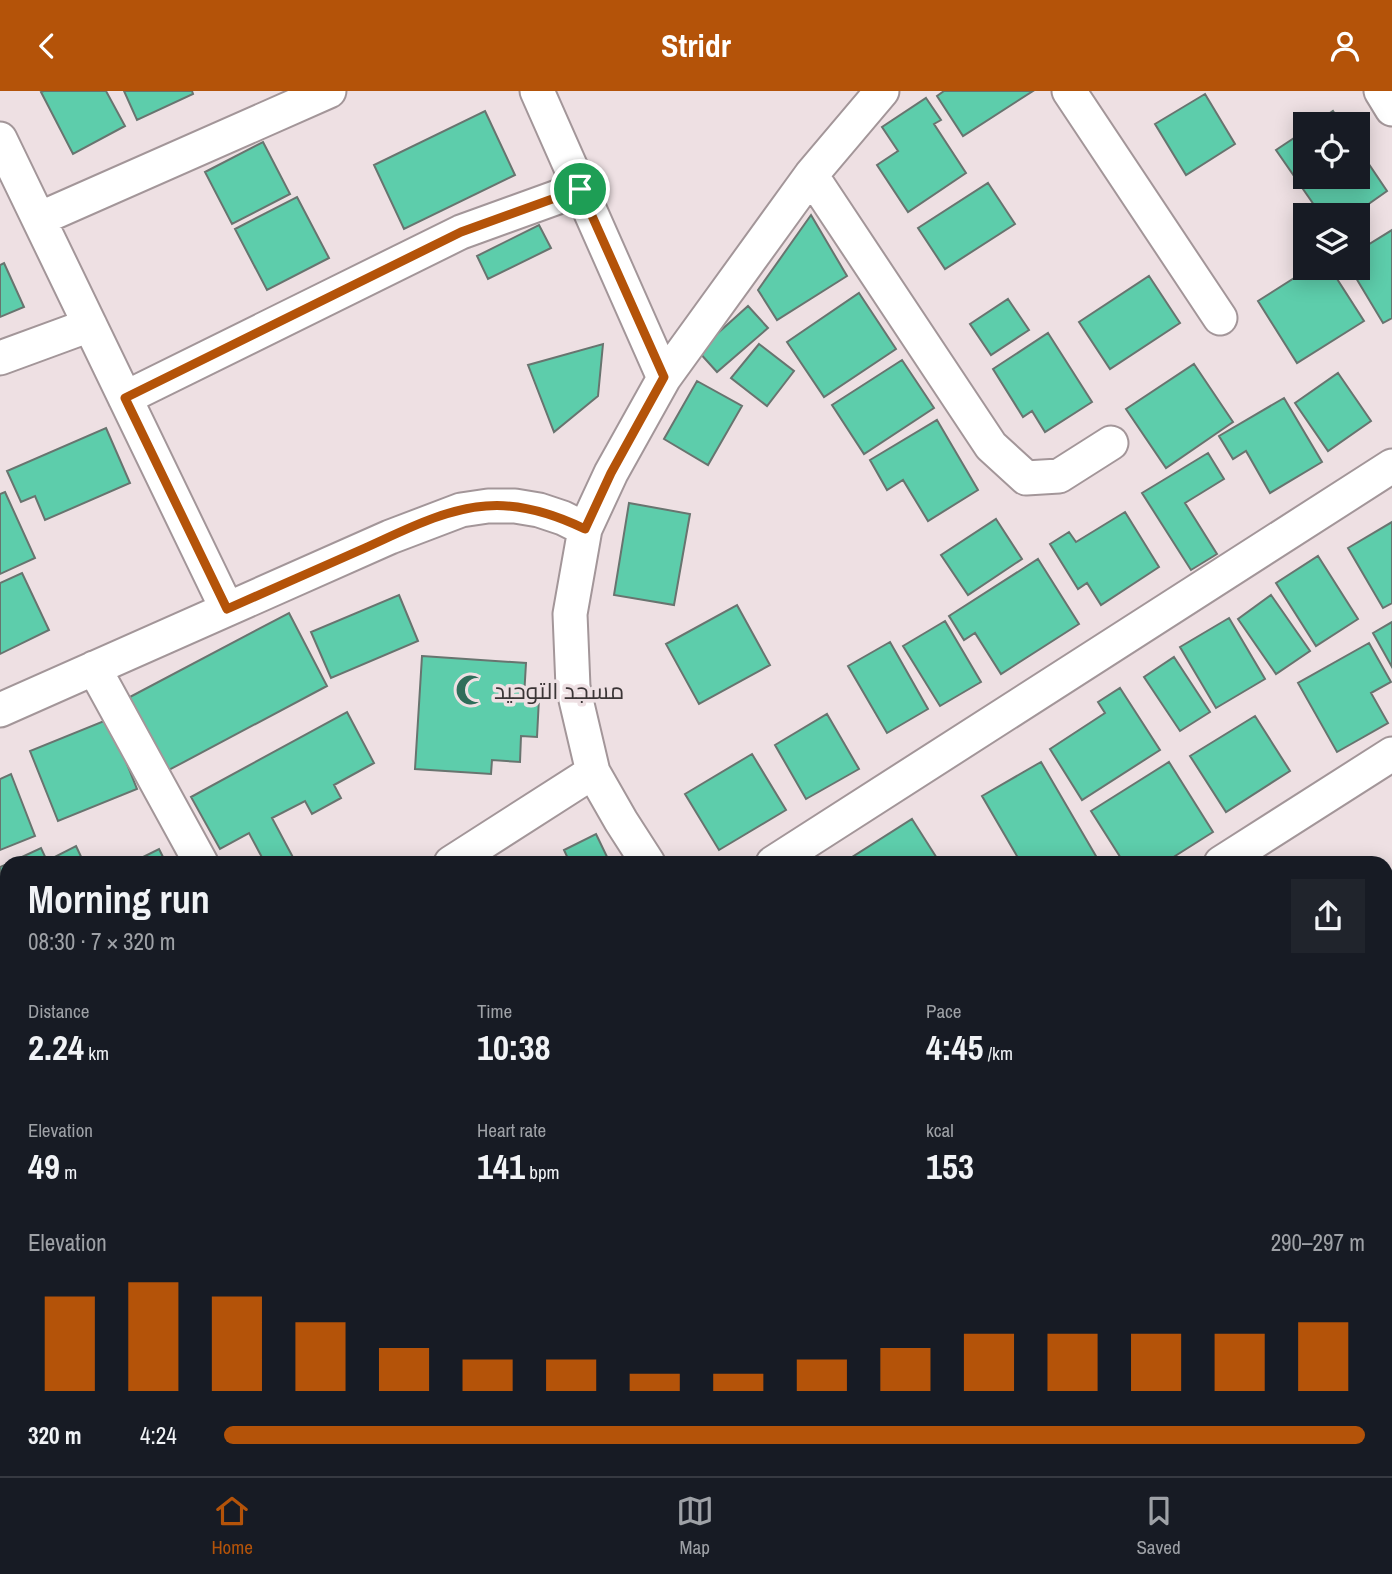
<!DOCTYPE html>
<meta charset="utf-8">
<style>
:root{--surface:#171b24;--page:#20242c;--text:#f1f3f6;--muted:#9ea1a6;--line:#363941;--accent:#b45309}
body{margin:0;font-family:"Archivo Narrow",Cairo,sans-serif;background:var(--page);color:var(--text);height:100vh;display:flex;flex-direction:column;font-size:26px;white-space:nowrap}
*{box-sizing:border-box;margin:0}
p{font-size:23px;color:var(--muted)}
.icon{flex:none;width:38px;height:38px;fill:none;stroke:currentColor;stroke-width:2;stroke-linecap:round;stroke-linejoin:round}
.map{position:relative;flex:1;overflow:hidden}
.sheet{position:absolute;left:0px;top:765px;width:1393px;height:621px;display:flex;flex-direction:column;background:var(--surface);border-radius:21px 21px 0 0;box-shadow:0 4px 18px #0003}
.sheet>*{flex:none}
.buttons{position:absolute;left:1293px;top:21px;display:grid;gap:14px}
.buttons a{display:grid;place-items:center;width:77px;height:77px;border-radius:0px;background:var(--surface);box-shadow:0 4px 18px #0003;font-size:35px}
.pin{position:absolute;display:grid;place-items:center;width:60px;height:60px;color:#fff;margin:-30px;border:4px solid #fff;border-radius:50%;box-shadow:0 2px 7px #0007}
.round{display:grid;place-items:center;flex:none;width:74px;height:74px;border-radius:0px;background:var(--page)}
.headline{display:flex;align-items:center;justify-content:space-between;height:119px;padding:0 28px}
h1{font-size:38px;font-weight:700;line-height:52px}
.stats{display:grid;grid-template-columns:repeat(3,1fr);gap:10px;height:119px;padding:7px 28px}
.stats div{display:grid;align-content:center}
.stats b{font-size:35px;font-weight:700}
.stats small{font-size:19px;font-weight:400}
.stats p{font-size:19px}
.chart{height:196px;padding:14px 28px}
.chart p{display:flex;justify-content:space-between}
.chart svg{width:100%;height:126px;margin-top:7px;stroke:var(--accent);stroke-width:6}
ul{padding:0 28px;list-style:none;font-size:23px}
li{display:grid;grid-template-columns:112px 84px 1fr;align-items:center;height:52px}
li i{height:18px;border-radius:9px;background:var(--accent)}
header{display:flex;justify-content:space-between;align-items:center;height:91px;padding:0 28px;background:var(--accent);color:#fff;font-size:32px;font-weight:700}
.menu{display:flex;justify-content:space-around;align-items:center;height:98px;border-top:2px solid var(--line);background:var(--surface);font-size:19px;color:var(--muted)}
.menu a{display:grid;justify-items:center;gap:4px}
.menu .current{color:var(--accent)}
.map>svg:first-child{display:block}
</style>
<header><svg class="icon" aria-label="back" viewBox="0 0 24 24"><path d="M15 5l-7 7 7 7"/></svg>Stridr<svg class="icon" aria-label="person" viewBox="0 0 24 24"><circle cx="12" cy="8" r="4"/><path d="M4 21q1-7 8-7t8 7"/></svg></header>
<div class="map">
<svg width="1392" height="1385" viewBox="0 0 1392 1385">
<rect width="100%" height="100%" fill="#eee0e3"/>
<path fill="#5dcdab" stroke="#68746f" stroke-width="2" d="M44,0h62l19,35 -52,28 -32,-62z
M124,0h68l1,3 -56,26z
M944,0h89l-70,45 -26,-40z
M1205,3l30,50 -49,31 -31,-51z
M926,7l15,22 -7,4 32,49 -58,39 -31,-47 21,-14 -16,-24z
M485,20l30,64 -111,54 -30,-64z
M1333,20l9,13h-28z
M1306,39v47h52v-29l29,43 -34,24h-32l-45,-65z
M263,51l27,52 -58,30 -27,-52z
M988,92l27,41 -70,45 -27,-41z
M297,106l32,61 -62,32 -32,-61z
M811,124l36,61 -70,44 -19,-30z
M539,134l12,23 -63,31 -11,-23z
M1392,139v88l-9,5 -33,-55h8v-17z
M4,172l20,44 -24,10v-52z
M1310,177h20l34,53 -67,42 -39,-62z
M1149,185l31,47 -70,46 -31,-47z
M859,202l37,56 -72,48 -37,-55z
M1008,208l21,31 -38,25 -21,-31z
M748,215l20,22 -51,44 -19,-21z
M1048,242l44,69 -47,30 -13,-21 -9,6 -30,-48z
M603,253l-5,52 -44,36 -26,-67z
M759,253l35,27 -27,35 -36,-28z
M902,269l32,48 -70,46 -32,-49z
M1194,273l39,58 -67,46 -40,-59z
M1338,282l33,48 -43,30 -33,-48z
M697,290l45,25 -34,59 -44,-26z
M1284,307l38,64 -52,31 -24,-42 -13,8 -14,-23z
M937,329l41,70 -50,31 -25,-41 -16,10 -17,-30z
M106,337l24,55 -85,37 -10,-24 -14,6 -14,-31z
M1208,362l16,26 -39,24 32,51 -26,16 -49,-77z
M5,401l30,66 -35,16v-80z
M629,412l61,11 -16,91 -60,-10z
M1125,421l34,55 -58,38 -14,-22 -9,6 -28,-45 19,-12 7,10z
M996,428l26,40 -54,36 -27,-40z
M1392,431v81l-9,5 -35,-60z
M1318,465l40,63 -42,27 -40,-63z
M1038,468l41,65 -78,50 -26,-41 -11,7 -15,-24z
M22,482l27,57 -49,24v-71z
M399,504l19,46 -87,37 -20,-46z
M1271,504l39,56 -34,23 -38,-55z
M737,514l33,60 -71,39 -33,-60z
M289,522l38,73 -160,85 -39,-73z
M1229,527l36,61 -49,29 -36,-61z
M945,530l36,61 -41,24 -37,-60z
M1392,531v45l-19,-34z
M890,551l38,67 -41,24 -39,-67z
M1369,552l22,39 -20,11 17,30 -51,29 -39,-69z
M422,565l104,7 -2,34 15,1 -2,39 -16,-1 -1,26 -28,-2 -1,14 -76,-5z
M1174,566l36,55 -30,19 -36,-54z
M1120,597l40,62 -78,50 -32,-51 55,-36 -7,-11z
M347,621l27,51 -40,22 7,13 -29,16 -7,-13 -33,17 24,45h-31l-16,-30 -29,16 -29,-52z
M827,623l32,55 -53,30 -31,-54z
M1255,625l35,55 -64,41 -36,-56z
M109,628l28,70 -79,32 -28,-70z
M752,663l34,56 -67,40 -34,-56z
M1041,671l59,101h-79l-39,-67z
M1169,671l44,70 -49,31h-40l-33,-52z
M11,683l24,62 -35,14v-71z
M912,728l28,44h-92l-2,-2z
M596,743l14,29h-40l-6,-13z
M76,755l8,17h-75l32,-15 6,13z
M159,758l7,14h-35z
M7,773v34l-7,-15v-16z
M1386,843l6,9v51l-6,4z
M0,891l7,11v52l-7,-11z
M1392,999v78l-6,3v-78z
M7,1113v29l-7,-12v-13z
M4,1235l3,4v22l-7,4v-27z
M1392,1267v80l-6,4v-80z
M1392,1362v23h-7l-4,-6h5v-13z
M257,1379h84l-10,6h-71z
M377,1379h84l4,6h-98z
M555,1379h81l4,6h-85l-3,-4z
M644,1379h62l-9,6h-49z
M1090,1379h35l2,3 -4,3h-29z
M1138,1379h73l3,6h-73z
M1322,1379h48l3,6h-47z"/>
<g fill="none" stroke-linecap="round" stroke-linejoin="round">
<g stroke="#a39699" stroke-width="37">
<path id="minor" d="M537,0l127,287
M1069,0l151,227
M1381,0l11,18
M0,48l227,470
M811,84l180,271 35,32 33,-2 52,-33
M39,128l290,-128
M0,267l90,-33
M125,307l336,-166 119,-43
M94,577l107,195
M0,619l390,-173 71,-27 27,-4h27l24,4 24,8 22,11
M451,772l142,-91
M648,772l-27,-42 -28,-49 -20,-85 -3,-73 15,-85 26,-56 53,-95 147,-203 71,-84
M773,772l619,-397
M1221,772l171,-109
M1386,959l6,-4
M0,1066l7,-5
M1386,1229l6,-4
M201,1379l4,6
M501,1379l3,6
M1041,1379l4,6
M93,1385l9,-6"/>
</g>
<use href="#minor" stroke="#fff" stroke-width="33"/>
</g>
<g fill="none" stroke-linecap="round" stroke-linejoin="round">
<g stroke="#fff" stroke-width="14">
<path id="route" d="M580,98l84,188 -53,96 -26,56c-31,-15 -64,-26 -99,-23 -42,3 -83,25 -121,42 -46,20 -92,41 -138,61l-102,-211 336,-166z"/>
</g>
<use href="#route" stroke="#b45309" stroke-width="9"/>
</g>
<defs>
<g id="mosque-bare" transform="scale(2.415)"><path d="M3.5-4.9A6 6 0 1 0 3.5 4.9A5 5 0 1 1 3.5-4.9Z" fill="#2f6d5a" stroke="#eee0e3" stroke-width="2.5" paint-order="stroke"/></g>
</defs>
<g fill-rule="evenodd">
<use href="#mosque-bare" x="471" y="599"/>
</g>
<g text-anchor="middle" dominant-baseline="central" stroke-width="7" stroke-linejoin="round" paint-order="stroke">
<g font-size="23" fill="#3b3536" stroke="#eee0e3" text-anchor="start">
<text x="494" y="599">مسجد التوحيد</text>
</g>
</g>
</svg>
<div class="buttons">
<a><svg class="icon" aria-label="locate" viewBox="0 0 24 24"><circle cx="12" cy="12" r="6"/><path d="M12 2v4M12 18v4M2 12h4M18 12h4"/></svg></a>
<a><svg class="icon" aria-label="layers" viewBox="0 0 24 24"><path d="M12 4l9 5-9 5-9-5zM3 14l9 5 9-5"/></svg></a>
</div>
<div class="pin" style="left:580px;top:98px;background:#1e9e55"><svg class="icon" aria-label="arrive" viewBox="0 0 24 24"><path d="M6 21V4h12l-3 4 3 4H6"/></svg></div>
<section class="sheet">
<div class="headline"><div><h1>Morning run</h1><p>08:30 · 7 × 320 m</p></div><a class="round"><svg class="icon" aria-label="share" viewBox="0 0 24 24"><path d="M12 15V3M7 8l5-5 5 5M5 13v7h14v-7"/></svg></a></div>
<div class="stats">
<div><p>Distance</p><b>2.24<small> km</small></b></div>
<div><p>Time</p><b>10:38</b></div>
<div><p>Pace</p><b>4:45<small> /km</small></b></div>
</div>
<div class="stats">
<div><p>Elevation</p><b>49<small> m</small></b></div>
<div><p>Heart rate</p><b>141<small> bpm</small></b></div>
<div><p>kcal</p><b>153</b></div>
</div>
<div class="chart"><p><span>Elevation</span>290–297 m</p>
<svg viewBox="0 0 160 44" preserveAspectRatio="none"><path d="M5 44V11M15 44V6M25 44V11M35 44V20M45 44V29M55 44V33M65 44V33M75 44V38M85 44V38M95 44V33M105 44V29M115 44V24M125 44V24M135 44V24M145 44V24M155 44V20"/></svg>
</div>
<ul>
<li><b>320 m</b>4:24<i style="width:100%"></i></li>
</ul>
</section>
</div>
<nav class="menu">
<a class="current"><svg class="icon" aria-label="home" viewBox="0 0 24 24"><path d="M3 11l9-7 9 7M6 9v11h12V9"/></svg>Home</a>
<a><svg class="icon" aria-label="map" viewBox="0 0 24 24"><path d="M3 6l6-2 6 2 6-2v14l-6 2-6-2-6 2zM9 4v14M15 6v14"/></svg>Map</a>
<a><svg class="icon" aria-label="saved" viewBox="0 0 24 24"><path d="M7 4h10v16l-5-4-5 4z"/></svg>Saved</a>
</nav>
